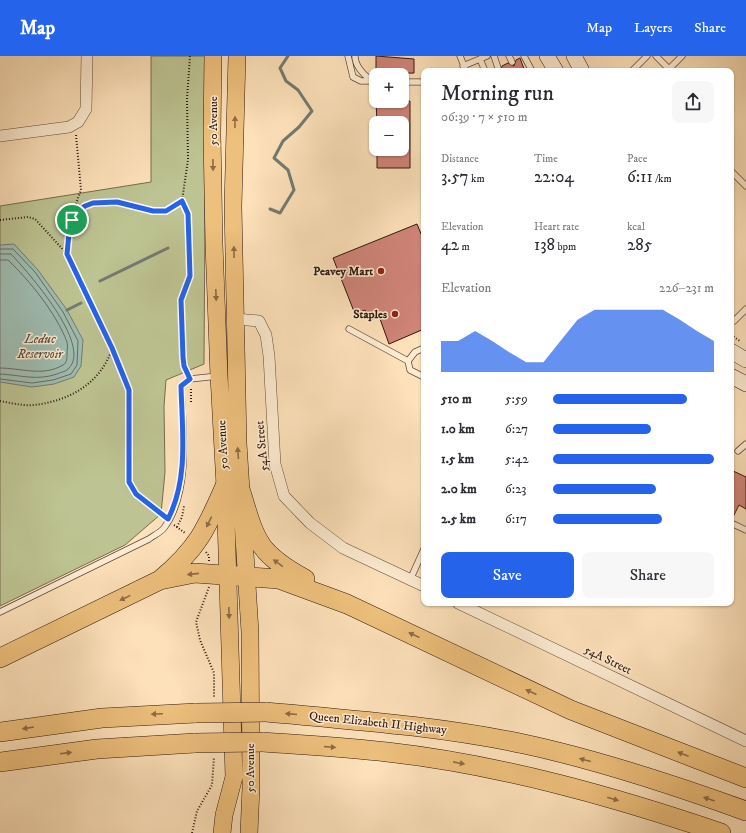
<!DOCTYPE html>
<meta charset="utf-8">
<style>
:root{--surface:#fff;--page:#f7f7f7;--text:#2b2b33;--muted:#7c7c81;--accent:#2563eb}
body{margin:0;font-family:"IM FELL DW Pica",serif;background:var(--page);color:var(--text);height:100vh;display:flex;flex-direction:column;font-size:15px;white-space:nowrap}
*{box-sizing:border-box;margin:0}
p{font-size:13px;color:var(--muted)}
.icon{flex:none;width:22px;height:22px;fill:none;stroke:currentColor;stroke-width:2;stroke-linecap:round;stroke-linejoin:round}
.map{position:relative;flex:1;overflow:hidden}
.panel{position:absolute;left:421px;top:12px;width:313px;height:538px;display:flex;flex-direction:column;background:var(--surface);border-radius:8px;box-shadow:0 1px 3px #0004}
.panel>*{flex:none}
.buttons{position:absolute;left:369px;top:12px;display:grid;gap:8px}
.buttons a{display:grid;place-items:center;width:40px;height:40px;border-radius:8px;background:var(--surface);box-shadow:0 1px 3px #0004;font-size:20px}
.pin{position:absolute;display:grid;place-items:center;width:34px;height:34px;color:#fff;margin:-17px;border:2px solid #fff;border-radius:50%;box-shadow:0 1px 4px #0007}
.round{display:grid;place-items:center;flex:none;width:42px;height:42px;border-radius:8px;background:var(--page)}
.head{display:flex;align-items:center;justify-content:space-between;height:68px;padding:0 20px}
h1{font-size:22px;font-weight:600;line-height:30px}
.stats{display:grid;grid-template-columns:repeat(3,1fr);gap:6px;height:68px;padding:4px 20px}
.stats div{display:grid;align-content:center}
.stats b{font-size:17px;font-weight:600}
.stats small{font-size:11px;font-weight:400}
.stats p{font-size:11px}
.chart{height:112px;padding:8px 20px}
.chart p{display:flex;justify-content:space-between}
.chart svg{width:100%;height:72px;margin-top:4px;fill:var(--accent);opacity:.7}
.primary-button{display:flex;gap:8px;margin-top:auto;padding:8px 20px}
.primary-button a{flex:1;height:46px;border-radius:8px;background:var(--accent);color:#fff;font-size:16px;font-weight:600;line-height:46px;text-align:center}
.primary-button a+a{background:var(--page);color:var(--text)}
ul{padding:0 20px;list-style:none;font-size:13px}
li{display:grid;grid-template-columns:64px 48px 1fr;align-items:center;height:30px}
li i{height:10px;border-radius:5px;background:var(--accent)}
header{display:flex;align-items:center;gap:24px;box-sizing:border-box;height:56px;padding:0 20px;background:var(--accent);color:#fff}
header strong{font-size:19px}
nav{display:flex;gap:22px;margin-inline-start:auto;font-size:14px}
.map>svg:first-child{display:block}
</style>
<header>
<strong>Map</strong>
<nav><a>Map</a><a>Layers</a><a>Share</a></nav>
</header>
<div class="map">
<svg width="746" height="777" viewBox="0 0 746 777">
<rect width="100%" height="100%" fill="#fde1ba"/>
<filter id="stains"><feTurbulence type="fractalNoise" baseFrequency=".005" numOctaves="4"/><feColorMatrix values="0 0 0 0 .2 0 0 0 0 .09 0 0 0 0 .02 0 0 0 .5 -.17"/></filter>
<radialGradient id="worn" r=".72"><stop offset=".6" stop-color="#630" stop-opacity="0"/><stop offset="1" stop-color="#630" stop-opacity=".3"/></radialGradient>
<path fill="#bdc392" stroke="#766c4f" d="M151,0h55l-2,308 -38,16 -2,26 1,66 -4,42 -36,31 -125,61v-400l151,-24z"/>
<path fill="#9fbdb2" stroke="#737a70" d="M14,188l24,26 29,40 16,30 -2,26 -7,11 -20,7 -22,3 -32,-5v-137z"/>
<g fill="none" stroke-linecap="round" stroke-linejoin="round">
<path stroke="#686a5f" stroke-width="1" d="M0,193h13l22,23 28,40 15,29 -1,24 -6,9 -18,6 -21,3 -32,-4
M0,198h11c16,17 83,92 57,115 -2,3 -8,3 -11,5 -20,7 -37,1 -57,0
M0,204h8c22,21 48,53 59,82 1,4 0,8 0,12 0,4 0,9 -4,11 -20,12 -42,3 -63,3"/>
<path stroke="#737a70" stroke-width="3" d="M270,153l10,4 14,-23 -6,-20 -14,-12 9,-17 16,-14 13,-16 -14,-21 -12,-9 -6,-13 8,-12
M100,225l68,-33
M67,254l14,-7"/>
</g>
<path fill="#cf8478" stroke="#30160c" d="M376,0l38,3v14l-38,1z
M520,2l4,11 -5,2h-18l1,-5 6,-3 6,3 2,-6z
M376,45h34v67h-33v-19h25v-26h-25z
M417,168l7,17v88l-35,15 -10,-28 -10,5 -4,-11 -10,4 -22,-56z
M731,414l15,7v32l-7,-4 -7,14z"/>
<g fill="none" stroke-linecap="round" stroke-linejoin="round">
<g stroke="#634938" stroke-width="7">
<path id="lane" d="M348,0l5,21 8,4h11
M355,0c0,11 9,19 17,25
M460,0l6,15
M494,0l4,12
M509,0l3,6
M524,0l8,15
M656,0l13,13 -2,2
M480,3l5,12
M463,10l24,-10
M632,15l15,-15
M670,15l-1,-2 13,-13
M402,26h22
M731,115l15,15
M731,261l3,4 12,-12
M349,273l59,32
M424,292l-9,4 -7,9 2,9 14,7
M738,395l8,-7
M731,467l15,7
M410,524l14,-31
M0,556l149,-73c4,-3 12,-7 15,-11 27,-36 19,-99 17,-142l9,-7 28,-3"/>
</g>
<g stroke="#634938" stroke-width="12">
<path id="street" d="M0,80l69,-9 9,-5 8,-13 1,-53
M236,263l23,2 7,14 3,21 6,108 9,32 26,27 33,25 81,38
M458,547l288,138"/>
</g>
<g stroke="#30160c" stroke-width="16">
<path id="secondary" d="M547,0l9,15
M574,0l8,15
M731,295l15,9
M731,320l15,8"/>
</g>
<g stroke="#30160c" stroke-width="18">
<path id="primary" d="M213,0l-1,79 2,109 5,132 6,110 9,291 -10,38 -2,18
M237,0l-4,150 5,237 12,189 1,155 -2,46"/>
</g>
<g stroke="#30160c" stroke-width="20">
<path id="highway" d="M241,436c15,50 17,61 64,87
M160,524l35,-7 84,6 68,25 224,106 175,68
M0,602l160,-78c37,-31 46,-50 65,-94
M266,656c86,8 173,14 258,32 75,16 150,41 222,67
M0,676l102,-14 94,-5
M263,686c41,3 83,5 124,10 114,13 225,44 334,81
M0,706l97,-13 98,-6"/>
</g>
<path stroke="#30160c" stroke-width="2" stroke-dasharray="1 2" stroke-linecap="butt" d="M76,79l5,55 -8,22 -6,42 45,94 17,42v92l7,12 27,21
M73,162c15,-24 46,-17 68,-11 8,2 17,6 25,3 6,-1 11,-6 16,-9
M0,164l28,-3 7,2 32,35
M731,279l9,6
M188,317l-4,-7 -1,-9 -2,-57 9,-24 -1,-62 -7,-13 6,-41 -1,-61 3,-43
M191,333v15
M0,345c11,2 23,5 34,4 35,-4 66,-21 78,-56
M174,469l11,8
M177,471l5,-10 2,-11
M206,496l3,4v5
M209,531l-13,35 4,18 14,33v25
M192,777l5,-22 15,-26 2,-28"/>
<use href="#lane" stroke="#feecd2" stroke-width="5.5"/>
<use href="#street" stroke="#feecd2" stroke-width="11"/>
<use href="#secondary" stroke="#feecd2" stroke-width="15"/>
<use href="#primary" stroke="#eec07d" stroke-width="17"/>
<use href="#highway" stroke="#eec07d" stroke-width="19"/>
<g stroke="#30160c" stroke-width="20" stroke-linecap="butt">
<path id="highway-bridge" d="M196,657l70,-1
M195,687l68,-1"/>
</g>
<use href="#highway-bridge" stroke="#eec07d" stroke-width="19"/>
</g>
<defs><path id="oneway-solid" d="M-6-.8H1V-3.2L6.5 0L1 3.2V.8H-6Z"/></defs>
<g fill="#8f6b44">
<use href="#oneway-solid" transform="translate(235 66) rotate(-89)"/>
<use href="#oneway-solid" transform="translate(213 109) rotate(89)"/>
<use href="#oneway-solid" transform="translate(234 196) rotate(-91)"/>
<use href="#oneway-solid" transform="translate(216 239) rotate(88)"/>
<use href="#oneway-solid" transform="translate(238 397) rotate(-94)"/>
<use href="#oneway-solid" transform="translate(209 466) rotate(116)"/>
<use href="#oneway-solid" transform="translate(278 507) rotate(-144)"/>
<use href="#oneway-solid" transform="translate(193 518) rotate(174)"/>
<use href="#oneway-solid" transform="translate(125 542) rotate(154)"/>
<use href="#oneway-solid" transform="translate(229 557) rotate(88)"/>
<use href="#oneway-solid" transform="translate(414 579) rotate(-155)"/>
<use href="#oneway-solid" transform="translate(531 636) rotate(-156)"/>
<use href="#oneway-solid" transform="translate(157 658) rotate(178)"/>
<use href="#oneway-solid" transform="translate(291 658) rotate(-175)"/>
<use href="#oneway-solid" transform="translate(28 672) rotate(171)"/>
<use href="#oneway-solid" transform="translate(330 691) rotate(4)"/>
<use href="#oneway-solid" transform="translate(66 697) rotate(-7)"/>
<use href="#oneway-solid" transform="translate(683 698) rotate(-159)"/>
<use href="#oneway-solid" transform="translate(585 704) rotate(-165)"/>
<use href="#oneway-solid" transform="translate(459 707) rotate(11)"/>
<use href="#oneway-solid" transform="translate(613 743) rotate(16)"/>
<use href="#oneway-solid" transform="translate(709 743) rotate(-161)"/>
</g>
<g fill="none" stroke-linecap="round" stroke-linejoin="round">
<g stroke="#fff" stroke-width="8">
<path id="route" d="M182,145l6,13 2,62 -9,24 2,57 1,9 6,13 -9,7c1,44 8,92 -13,133l-32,-25 -7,-12v-92l-17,-42 -45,-94 2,-21 3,-13 4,-7 9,-7 8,-3 24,-1 36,9h13z"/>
</g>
<use href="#route" stroke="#2563eb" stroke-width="5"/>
</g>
<g fill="#8f2418" stroke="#feecd2" stroke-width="1.5">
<circle cx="381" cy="215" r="4"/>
<circle cx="395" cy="258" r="4"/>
</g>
<g text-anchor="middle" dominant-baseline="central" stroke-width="3" stroke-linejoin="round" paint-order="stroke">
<g font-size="12" fill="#30160c" stroke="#feecd2">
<text transform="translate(213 65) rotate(-90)">50 Avenue</text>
<text transform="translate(223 389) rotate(-93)">50 Avenue</text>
<text transform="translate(262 390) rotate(-95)">54A Street</text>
<text transform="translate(608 604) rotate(26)">54A Street</text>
<text transform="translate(378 667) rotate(6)">Queen Elizabeth II Highway</text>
<text transform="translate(250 712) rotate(-90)">50 Avenue</text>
</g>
<g font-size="12" font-weight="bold" fill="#30160c" stroke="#feecd2" text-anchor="end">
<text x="373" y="215">Peavey Mart</text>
<text x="387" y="258">Staples</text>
</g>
<g font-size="13" font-style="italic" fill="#575046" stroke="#feecd2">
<text x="40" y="283">Leduc<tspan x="40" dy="15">Reservoir</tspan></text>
</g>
</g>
<rect width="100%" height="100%" filter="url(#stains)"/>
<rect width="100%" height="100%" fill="url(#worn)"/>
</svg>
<div class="buttons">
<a>+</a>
<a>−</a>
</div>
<div class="pin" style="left:72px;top:164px;background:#1e9e55"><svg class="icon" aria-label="arrive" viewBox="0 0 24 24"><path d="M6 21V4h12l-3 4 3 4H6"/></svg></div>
<section class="panel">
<div class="head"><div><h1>Morning run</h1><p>06:39 · 7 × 510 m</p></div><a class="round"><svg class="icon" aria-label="share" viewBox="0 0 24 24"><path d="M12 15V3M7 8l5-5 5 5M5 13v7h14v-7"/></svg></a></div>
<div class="stats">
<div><p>Distance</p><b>3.57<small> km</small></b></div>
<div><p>Time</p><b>22:04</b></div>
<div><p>Pace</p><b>6:11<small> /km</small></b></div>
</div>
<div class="stats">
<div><p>Elevation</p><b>42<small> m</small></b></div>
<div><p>Heart rate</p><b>138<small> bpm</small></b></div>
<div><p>kcal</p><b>285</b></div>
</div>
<div class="chart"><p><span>Elevation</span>226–231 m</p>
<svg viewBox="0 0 160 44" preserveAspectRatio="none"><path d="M0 44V25L10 25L20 19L30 25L40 32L50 38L60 38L70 25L80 12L90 6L100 6L110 6L120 6L130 6L140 12L150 19L160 25V44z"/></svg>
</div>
<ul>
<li><b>510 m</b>5:59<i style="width:83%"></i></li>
<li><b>1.0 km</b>6:27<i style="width:61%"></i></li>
<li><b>1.5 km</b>5:42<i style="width:100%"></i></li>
<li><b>2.0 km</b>6:23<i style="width:64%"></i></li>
<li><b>2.5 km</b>6:17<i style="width:68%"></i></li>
</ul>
<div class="primary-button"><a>Save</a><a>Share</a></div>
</section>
</div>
